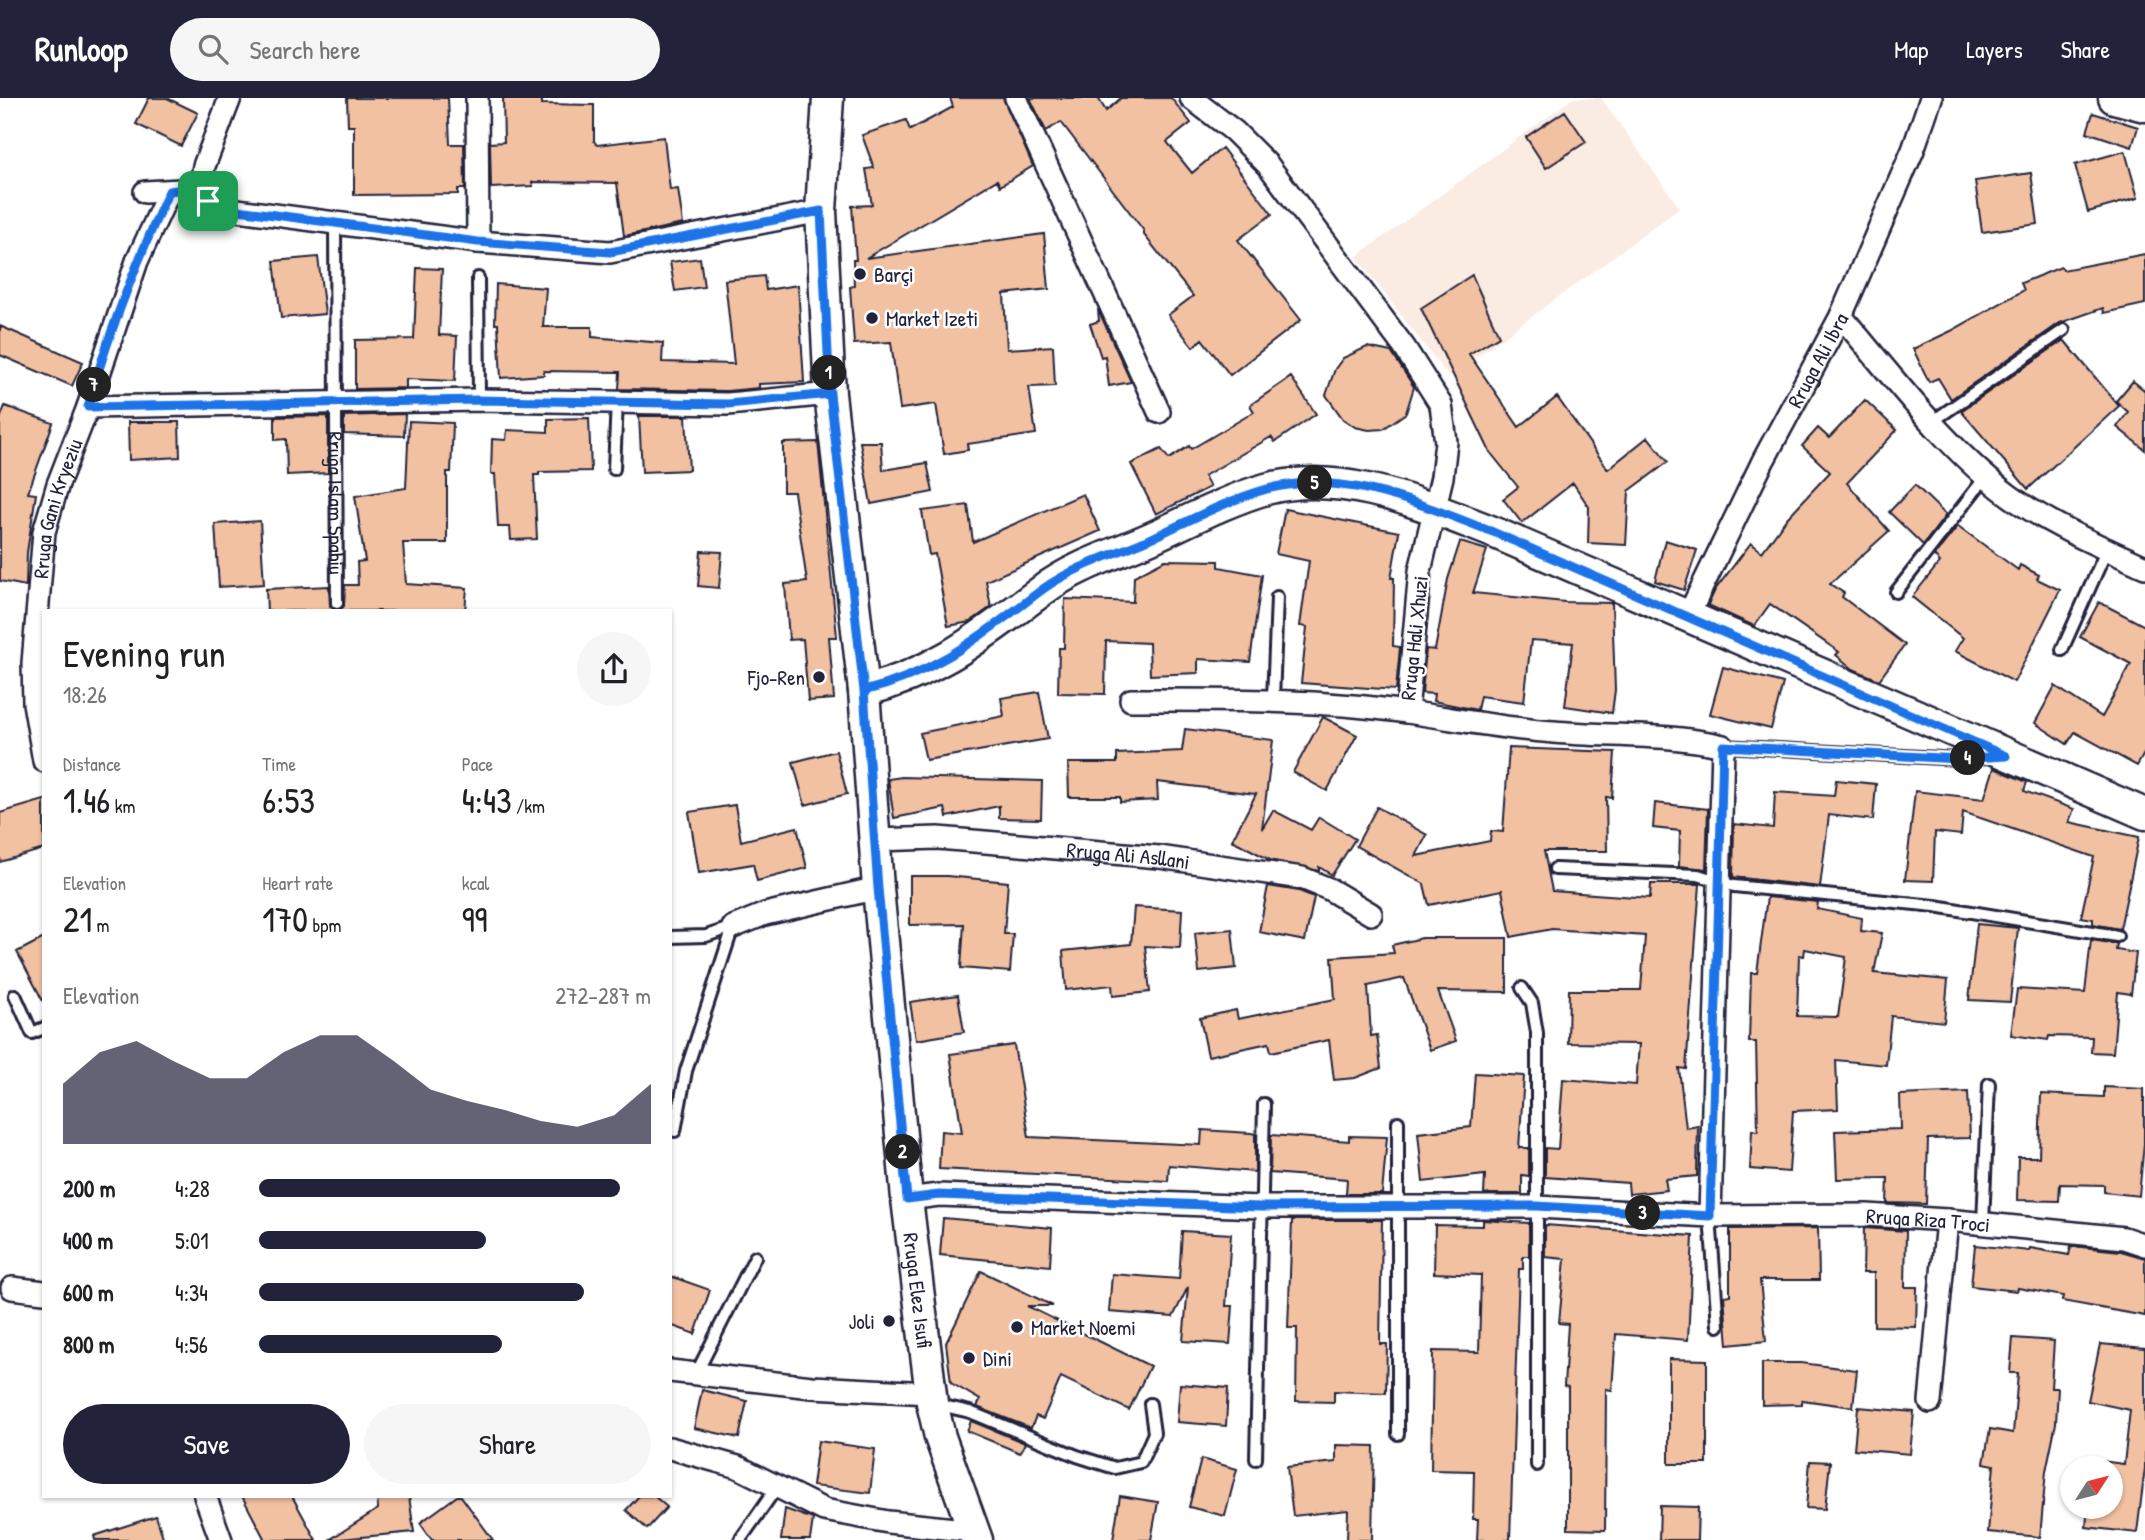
<!DOCTYPE html>
<meta charset="utf-8">
<style>
:root{--surface:#fff;--page:#f6f6f6;--text:#202124;--muted:#757577;--accent:#22223b}
body{margin:0;font-family:"Patrick Hand",sans-serif;background:var(--page);color:var(--text);height:100vh;display:flex;flex-direction:column;font-size:26px;white-space:nowrap}
*{box-sizing:border-box;margin:0}
p{font-size:23px;color:var(--muted)}
.icon{flex:none;width:38px;height:38px;fill:none;stroke:currentColor;stroke-width:2;stroke-linecap:round;stroke-linejoin:round}
.map{position:relative;flex:1;overflow:hidden}
.sheet{position:absolute;left:42px;top:511px;width:630px;height:889px;display:flex;flex-direction:column;background:var(--surface);border-radius:0px;box-shadow:0 2px 5px #0004}
.sheet>*{flex:none}
.needle{width:46px;rotate:54deg}
.buttons{position:absolute;left:2060px;top:1358px;display:grid;gap:14px}
.buttons a{display:grid;place-items:center;width:63px;height:63px;border-radius:50%;background:var(--surface);box-shadow:0 2px 5px #0004;font-size:35px}
.pin{position:absolute;display:grid;place-items:center;width:60px;height:60px;color:#fff;margin:-30px;border-radius:14px;box-shadow:0 4px 10px #0006}
.km{position:absolute;width:35px;height:35px;margin:-18px;border-radius:50%;background:#222;color:#fff;font-size:19px;line-height:35px;text-align:center}
.round{display:grid;place-items:center;flex:none;width:74px;height:74px;border-radius:37px;background:var(--page)}
.head{display:flex;align-items:center;justify-content:space-between;height:119px;padding:0 21px}
h1{font-size:38px;font-weight:600;line-height:52px}
.figures{display:grid;grid-template-columns:repeat(3,1fr);gap:10px;height:119px;padding:7px 21px}
.figures div{display:grid;align-content:center}
.figures b{font-size:35px;font-weight:600}
.figures small{font-size:19px;font-weight:400}
.figures p{font-size:19px}
.chart{height:196px;padding:14px 21px}
.chart p{display:flex;justify-content:space-between}
.chart svg{width:100%;height:126px;margin-top:7px;fill:var(--accent);opacity:.7}
.primary-button{display:flex;gap:14px;margin-top:auto;padding:14px 21px}
.primary-button a{flex:1;height:80px;border-radius:42px;background:var(--accent);color:#fff;font-size:28px;font-weight:600;line-height:80px;text-align:center}
.primary-button a+a{background:var(--page);color:var(--text)}
ul{padding:0 21px;list-style:none;font-size:23px}
li{display:grid;grid-template-columns:112px 84px 1fr;align-items:center;height:52px}
li i{height:18px;border-radius:9px;background:var(--accent)}
header{display:flex;align-items:center;gap:42px;box-sizing:border-box;height:98px;padding:0 35px;background:var(--accent);color:#fff}
header strong{font-size:33px}
nav{display:flex;gap:38px;margin-inline-start:auto;font-size:24px}
.search{width:490px;height:63px;background:var(--page);display:flex;align-items:center;gap:18px;box-sizing:border-box;padding:0 24px;border-radius:38px;color:var(--muted);font-size:26px}
.map>svg:first-child{display:block}
</style>
<header>
<strong>Runloop</strong>
<div class="search"><svg class="icon" aria-label="search" viewBox="0 0 24 24"><circle cx="10" cy="10" r="6"/><path d="M15 15l6 6"/></svg>Search here</div>
<nav><a>Map</a><a>Layers</a><a>Share</a></nav>
</header>
<div class="map">
<svg width="2145" height="1442" viewBox="0 0 2145 1442">
<rect width="100%" height="100%" fill="#fff"/>
<filter id="ink" filterUnits="userSpaceOnUse"><feTurbulence type="fractalNoise" baseFrequency=".0143" numOctaves="2"/><feDisplacementMap in="SourceGraphic" scale="14" xChannelSelector="R" yChannelSelector="G"/><feConvolveMatrix kernelMatrix="1 2 1 2 8 2 1 2 1" color-interpolation-filters="sRGB"/></filter>
<g filter="url(#ink)">
<path fill="#fbece3" d="M1573,0h28l79,110 -231,169 -93,-120z"/>
<path fill="#f1c1a2" stroke="#22223b" stroke-width="2" fill-rule="evenodd" d="M149,0h18l31,15 -17,33 -45,-22z
M347,0h101l2,46h14l1,45h-7v5l-104,1v-69h-6z
M503,0h39v6l52,1v36l3,4 67,-8 6,53 8,-1 5,35 -59,12 -7,-53 -85,-1 1,4 -42,2 -1,-45 14,-1z
M950,0h53l30,68 -33,20 -3,-6 -131,78 178,-24 5,55 -45,5 3,55 46,-3 2,40 -26,1 7,47 -69,10 1,6 -24,4 -8,-50 -36,5 -9,-67 -37,2 -4,-57 4,-1 -1,-26h3l-4,-54 20,-1 -6,-36 8,-1 -12,-33 44,-15 4,10 43,-23z
M1030,0h68l8,13 15,-13h50l20,25 -24,19 25,31 30,-25 50,66 -34,26 63,80 -71,55 -28,-36 -9,8 -25,-32 25,-19 -49,-61v-4l-83,-109 -15,9z
M1565,13l21,31 -40,26 -20,-31z
M2093,15l45,14 -6,20 -45,-15z
M2125,53l13,47 -50,14 -13,-47z
M2031,75l7,51 -56,8 -7,-51z
M2145,156v50l-41,9 -1,-5 -43,15 -109,76 -13,-21 -9,4 -16,-33 38,-18 73,-41 -3,-7 40,-16 2,3z
M318,159l7,57 -44,4 -7,-57z
M700,160l4,29 -29,4 -5,-29z
M417,170l25,1 -3,66 18,1 -2,45 -49,-2v9l-51,1v-49l59,-1z
M1472,177l27,61 -30,18 50,73 38,-30 51,72 40,-32 20,25 -39,29 -3,54 -38,-2 1,-36 -16,-24 -51,40 -19,-24 15,-12 -28,-35 -69,-144z
M764,178l2,14 32,-5 6,97 -45,2v4l-32,3 -108,-2 1,-17 -76,-1v4l-43,3 -3,-54h-3l1,-40 50,4 -3,39h49v10l71,6 -1,19 72,2 -9,-84z
M1098,211l33,73 -22,4 -4,-30 -4,1 -11,-33 9,-3z
M0,228l83,36 -11,24 -72,-31z
M2064,242l55,66 -91,83 -67,-78z
M1367,249l24,5 23,35 -8,26 -23,16 -14,1 -14,-3 -12,-8 -17,-24 9,-26 8,-11z
M1291,279l25,37 -41,28 -4,-5 -67,39 6,11 -54,27 -25,-50 30,-15 8,10 20,-13 2,3 63,-37 -4,-7z
M2133,283l11,9 1,-2v62l-28,-23 11,-15 -12,-11z
M1865,302l32,30 -50,53 42,48 -59,53 14,9 -2,4 63,48 -26,35 -26,-11 -17,-14 3,-3 -69,-48 -16,22 -46,-21 7,-15 36,-47 11,9 25,-34 43,-46 -28,-26 16,-18 11,10z
M5,308l48,17 -25,70 8,1 -9,58 -1,34 -26,-5v-162z
M405,316l-1,22 -60,-2v-18z
M328,318v57l-41,2 -1,-36 -11,1v-23z
M639,318h47l3,54 -47,2z
M589,320l2,53 -52,1v3h-5l3,64 -26,1 -1,-13h-12l-3,-53h-4l1,-35 14,1 1,-10 41,2v-13z
M409,323l44,2 -2,49h-4v71h-44l3,41 61,4 -2,23h-127l6,-5 1,-21h13l-1,-23 8,-1 -10,-65 51,-8z
M128,324h51l1,35 -51,3z
M818,344l19,195h-8l5,62 -26,2 -5,-62 -14,1 -4,-56 22,-2 -13,-90h-11v-49z
M860,344h21l2,28 44,-7 6,29 -62,12z
M1915,387l31,30 -23,30 -34,-33z
M1083,396l17,37 -114,50 5,26 -21,15 -22,4 -13,-72 -6,1 -7,-44 46,-6 5,37z
M1285,411l114,23 -8,46h3l-1,68 7,1 -4,43 -95,-7 6,-56 -7,-1 9,-65 -33,-7z
M260,423l4,63 -45,3 -4,-63z
M1958,428l60,44 2,-5 19,10 -2,4 23,11 -46,92 -59,-31 8,-13 -51,-41 28,-35 -6,-6z
M1665,442l32,10 -13,40 -29,-9z
M1460,444l27,8 -14,43 92,9 47,1 3,87 -3,23 -47,-7 8,-63 -42,-3 -7,62 -44,-6 -3,14 -44,-9 1,-7 -12,-1 4,-44 9,1 13,-71z
M701,453l21,1 -3,36 -21,-2z
M1165,462l54,1v6l43,8 -12,87 -52,-3v14l-48,2 -1,-32 -43,-2 -1,53 -47,-1 1,-45h5l1,-49 68,3 1,-26z
M329,488l1,20 6,5h-69l-1,-22z
M2099,504l46,24v126l-8,14 -62,-34 -8,12 -32,-21 20,-37 47,31 29,-53 -51,-27z
M1723,569l60,16 -12,46 -61,-15z
M1039,594l9,47 -122,21 -6,-27 84,-17 -3,-18z
M1323,619l34,18 -30,56 -34,-19z
M1185,631l88,11 -11,89 11,-19 38,20 8,-13 36,22 -23,36 -13,-8v4l-49,-11 -38,-20 24,-46 -99,-12 1,18 -38,2v-5h-51l-1,-34h49v-9l65,-3z
M1509,650l106,4 -3,46 -6,-1 1,54h-63l8,40 98,7 1,-14h49l-14,185 -7,-1 7,60 12,-2 -1,50 -32,3 2,11 -38,4 -1,-11 -83,-6v-29l13,1 5,-70 73,6 3,-41 -71,-1 1,-53h72l4,-54 -93,-7 -41,8 -9,-47 -73,15 -5,-21 -68,-38 21,-39 50,28 -11,21 74,-15 1,-10 12,1z
M836,653l11,43 -42,11 -12,-43z
M1994,670l33,14 -3,9 50,18 -5,13 70,15 -19,92 -27,-5v-5l-12,-2 13,-60 -131,-45 -2,23 -26,-3 -2,49 -28,-1 10,-89 69,8z
M902,679l140,4 -1,38 -42,-1v-12l-52,11 -2,-9 -51,10 -6,-39z
M1836,682l40,4 -3,36 -44,-5 -9,72 -87,-10 1,-53 39,4 2,-36 59,4z
M44,702v49l-44,13v-49z
M1655,705l53,6 -2,60 -27,-3 1,-35 -27,-3z
M735,707l6,36 56,-14 10,41 -50,13 -4,-17 -54,9 -10,-61z
M910,778h37l61,6 -4,52h9l-3,38 -49,-4 3,-44 -54,1z
M1268,788l31,5 15,6 -9,44 -46,-9z
M1767,799l51,5 -1,7 45,9 -1,13 21,2 -8,40 74,7 -4,42 -53,-6 -5,49 -50,-5 2,49 -45,2 -4,61 -39,-3 2,-39 6,1 -2,-89h-7l2,-69h6zM1805,851l41,8 -8,60 -41,-1 2,-61 5,1z
M1134,809l48,3 -2,38 -35,-2 5,46 -37,4 -1,-11 -46,5 -3,-39 68,-7z
M1977,826l41,4 -8,74 -41,-2z
M1232,831l4,39 -37,4 -4,-39z
M44,840v65l-27,-51z
M1422,840h85v54l-69,-1 18,50 -26,9 -26,-72 -36,8 3,50 6,-1 4,33 -26,10 -21,2 -5,-40 -58,12 -2,-9 -61,13 -8,-38 36,-8 2,9 97,-20 -3,-42 62,-4 -2,-8z
M2091,842l26,4 -1,6 20,3 -5,41 -13,-2 -5,61 -22,-1 1,-15 -43,-1 -1,4 -37,-5 6,-46 68,4z
M958,897l6,37 -48,8 -6,-38z
M1014,947l15,92 172,8 1,-15 49,3 4,1v38l-86,-7 -1,16 -229,-12 2,-38 21,2 -12,-79z
M1475,975l49,3 -5,72h10v28l-7,-1v19h-38l1,-19 -62,7 -5,-49 53,-6z
M2104,989l40,2v54l-5,53 -35,-4v-7l-44,-1 -1,17 -42,-1 1,-43h21l2,-63 63,3z
M1968,994l2,46 -42,1 -2,65 -39,-1 1,-25 -51,1 -2,-48 66,-2 -1,-34z
M1271,1037l78,6v-5l38,1 -5,57h-36l1,-15 -77,-6z
M943,1120l109,10 -2,38 -110,-11z
M1292,1122h90l-2,124h7l-1,49 -52,-2v11l-38,-1 1,-73h-9z
M1483,1122l46,3v33h-6v13h-4l-9,271h-33l1,-21h-5l1,-48 -43,-1 2,-119 46,1 2,-77 -47,-2 1,-48 48,1z
M1545,1127l148,11 -5,104 -72,-6 -4,56 -6,-1 -1,141 -37,-1v-142l-4,-1 4,-62 -9,-1 6,-64 -20,-2z
M1818,1130l1,52h-59l6,61 -38,4 -4,-49 6,-1v-66z
M1864,1130l42,3 -1,56h12l-1,40 -42,-1v-53h-11z
M1182,1133l49,3 -5,72h7l-3,38 -47,-3 5,-54 -15,30 -64,-5 3,-38 67,5z
M1975,1147l54,6 1,-3 39,7 2,-9 50,5 24,7v58l-83,-15 1,-5 -45,-8 -1,3 -46,-5z
M981,1173l72,35h-26l123,60 -21,44 -68,-33 -18,42 -7,-3 -5,12 -54,-21 3,-7 -29,-17 -5,-40z
M670,1178l40,14 -15,44 -25,-9z
M2013,1240l41,3 -3,47h7l-2,35 -10,48 -6,66 -52,-5 6,-67 -10,-2 6,-34 23,4 5,-60h-8z
M2100,1246l45,4v120l-8,65 -51,-6 2,-20h22v-39h-17l1,-8 30,4 6,-54 -42,-9z
M1669,1261l38,1v104h-38z
M1762,1265h39l56,7 -4,37 -51,-7v4l-40,1z
M1180,1286l48,4 -2,38 -49,-4z
M702,1292l45,11 -8,37 -45,-10z
M1858,1309l56,5 -4,42 -56,-5z
M971,1323l54,22 -5,10 -53,-22z
M818,1343l57,8 -5,44 -58,-7z
M1336,1347l38,1 -2,94h-25l1,-30 -55,6 -6,-49 49,-5z
M1201,1361l36,10 -12,47 -36,-9z
M1810,1363l20,1 -5,47 -19,-1z
M242,1398h50l24,44h-51z
M377,1398h32l5,36 -85,8 49,-31z
M457,1398h4l32,44h-61l-12,-17z
M639,1398h15l13,11 -20,22 -21,-19z
M1120,1398l38,6 -7,38h-38z
M1660,1408l38,1 -1,33h-38z
M785,1411l28,10 -3,21h-29z
M156,1418l8,24h-69l-1,-4z"/>
<g fill="none" stroke-linecap="round" stroke-linejoin="round">
<g stroke="#22223b" stroke-width="16">
<g id="lane">
<path id="s1" d="M335,125l2,380"/>
<path d="M478,180l1,122"/>
<path d="M1933,323l131,-91"/>
<path d="M614,371l3,-68"/>
<path d="M1896,494l91,-117"/>
<path d="M2062,552l45,-101"/>
<path d="M1273,602l4,-103"/>
<path d="M1723,648l235,13 32,-2"/>
<path d="M1555,771l143,6 36,11 201,20 182,30"/>
<path d="M670,839l36,-1 27,-9"/>
<path d="M1522,890l10,15 5,30v432"/>
<path d="M15,897l17,38 12,-5"/>
<path d="M1398,1024v312"/>
<path d="M675,1033l11,-60 47,-144"/>
<path d="M1710,1118l8,110"/>
<path d="M1983,1125l6,-139"/>
<path d="M696,1276l59,-117"/>
<path d="M935,1306l35,8 107,44 38,12 26,-6 13,-29 -4,-29"/>
<path d="M1256,1361l8,-355"/>
<path d="M740,1442l37,-53"/>
</g>
</g>
<g stroke="#22223b" stroke-width="26">
<g id="street">
<path d="M477,0l1,144"/>
<path d="M1016,0l143,314"/>
<path d="M1191,0l43,33 34,34 136,182 37,58 5,37 -4,35 -22,94 -13,141"/>
<path d="M200,89l8,14 22,8 248,33 132,10 211,-41"/>
<path d="M200,89l4,-21 26,-68"/>
<path d="M145,94l36,-2"/>
<path d="M1841,218c51,60 112,141 176,185 40,27 85,46 128,66"/>
<path d="M88,309l391,-7 249,4 102,-10"/>
<path id="s2" d="M1688,518l75,-155 78,-145 72,-166 18,-52"/>
<path d="M1131,602c93,0 185,-1 276,12 49,7 98,17 147,20 56,5 114,1 169,14l-13,470"/>
<path id="s3" d="M44,663l-10,-58 -1,-40 11,-131 14,-48 30,-77 49,-146 32,-69"/>
<path id="s4" d="M875,742l63,-2 221,19 143,21 27,11 42,25"/>
<path d="M733,829l32,-13 113,-26"/>
<path id="s5" d="M907,1101l32,-4 321,12h277l173,9 157,-1 80,5 177,18 21,7"/>
<path d="M12,1190l32,4"/>
<path d="M670,1273l142,16 118,6"/>
<path d="M1930,1304l17,-182"/>
<path d="M670,1350l68,19 86,43 64,12 86,9"/>
<path d="M205,1398l16,44"/>
</g>
</g>
<g stroke="#22223b" stroke-width="35">
<g id="secondary">
<path id="s6" d="M828,0l-7,113 9,183 34,297 14,197 29,311 25,204 8,34 37,103"/>
<path d="M2114,0l31,8"/>
<path d="M864,593c75,-19 119,-57 179,-101 32,-24 74,-37 110,-53 37,-17 75,-37 113,-48 77,-21 156,16 227,43l652,282"/>
</g>
</g>
<use href="#lane" stroke="#fff" stroke-width="10"/>
<use href="#street" stroke="#fff" stroke-width="21"/>
<use href="#secondary" stroke="#fff" stroke-width="30"/>
</g>
</g>
<g fill="none" stroke-linecap="round" stroke-linejoin="round" filter="url(#ink)">
<g stroke="#fff" stroke-width="14">
<path id="route" d="M208,103l22,8 248,33 132,10 211,-41 9,183 34,297 14,197 29,311 32,-4 321,12 277,-1 173,10 13,-470 235,13 48,-3 -513,-224c-71,-27 -149,-63 -226,-43 -39,11 -77,31 -113,48 -36,16 -79,29 -111,52 -60,45 -104,83 -179,102l-34,-297 -102,10 -249,-4 -391,7c20,-74 49,-146 81,-216l31,-4 8,14"/>
</g>
<use href="#route" stroke="#1a73e8" stroke-width="9"/>
</g>
<g fill="#22223b" stroke="#fff" stroke-width="2.5">
<circle cx="860" cy="176" r="7"/>
<circle cx="872" cy="220" r="7"/>
<circle cx="819" cy="579" r="7"/>
<circle cx="889" cy="1223" r="7"/>
<circle cx="1017" cy="1229" r="7"/>
<circle cx="969" cy="1260" r="7"/>
</g>
<g text-anchor="middle" dominant-baseline="central" stroke-width="5" stroke-linejoin="round" paint-order="stroke">
<g font-size="21" fill="#22223b" stroke="#fff" text-anchor="start">
<text x="874" y="176">Barçi</text>
<text x="886" y="220">Market Izeti</text>
<text x="805" y="579" text-anchor="end">Fjo-Ren</text>
<text x="875" y="1223" text-anchor="end">Joli</text>
<text x="1031" y="1229">Market Noemi</text>
<text x="983" y="1260">Dini</text>
</g>
<g font-size="21" fill="#22223b" stroke="#fff">
<text stroke="none"><textPath href="#s2" startOffset="287">Rruga Ali Ibra</textPath></text>
<text stroke="none"><textPath href="#s1" startOffset="280">Rruga Islam Spahiu</textPath></text>
<text stroke="none"><textPath href="#s3" startOffset="256">Rruga Gani Kryeziu</textPath></text>
<text transform="translate(1414 540) rotate(-84)">Rruga Hali Xhuzi</text>
<text stroke="none"><textPath href="#s4" startOffset="254">Rruga Ali Asllani</textPath></text>
<text stroke="none"><textPath href="#s5" startOffset="1022">Rruga Riza Troci</textPath></text>
<text stroke="none"><textPath href="#s6" startOffset="1197">Rruga Elez Isufi</textPath></text>
</g>
</g>
</svg>
<div class="buttons">
<a><svg class="needle" viewBox="-14 -14 28 28"><path d="M0-13l5 13h-10z" fill="#e53935"/><path d="M0 13l5-13h-10z" fill="#757577"/></svg></a>
</div>
<div class="pin" style="left:208px;top:103px;background:#1e9e55"><svg class="icon" aria-label="arrive" viewBox="0 0 24 24"><path d="M6 21V4h12l-3 4 3 4H6"/></svg></div>
<b class="km" style="left:829px;top:275px">1</b>
<b class="km" style="left:903px;top:1054px">2</b>
<b class="km" style="left:1643px;top:1115px">3</b>
<b class="km" style="left:1968px;top:660px">4</b>
<b class="km" style="left:1315px;top:385px">5</b>
<b class="km" style="left:94px;top:287px">7</b>
<section class="sheet">
<div class="head"><div><h1>Evening run</h1><p>18:26</p></div><a class="round"><svg class="icon" aria-label="share" viewBox="0 0 24 24"><path d="M12 15V3M7 8l5-5 5 5M5 13v7h14v-7"/></svg></a></div>
<div class="figures">
<div><p>Distance</p><b>1.46<small> km</small></b></div>
<div><p>Time</p><b>6:53</b></div>
<div><p>Pace</p><b>4:43<small> /km</small></b></div>
</div>
<div class="figures">
<div><p>Elevation</p><b>21<small> m</small></b></div>
<div><p>Heart rate</p><b>170<small> bpm</small></b></div>
<div><p>kcal</p><b>99</b></div>
</div>
<div class="chart"><p><span>Elevation</span>272–287 m</p>
<svg viewBox="0 0 160 44" preserveAspectRatio="none"><path d="M0 44V23L10 12L20 8L30 15L40 21L50 21L60 12L70 6L80 6L90 15L100 25L110 29L120 32L130 36L140 38L150 34L160 23V44z"/></svg>
</div>
<ul>
<li><b>200 m</b>4:28<i style="width:92%"></i></li>
<li><b>400 m</b>5:01<i style="width:58%"></i></li>
<li><b>600 m</b>4:34<i style="width:83%"></i></li>
<li><b>800 m</b>4:56<i style="width:62%"></i></li>
</ul>
<div class="primary-button"><a>Save</a><a>Share</a></div>
</section>
</div>
